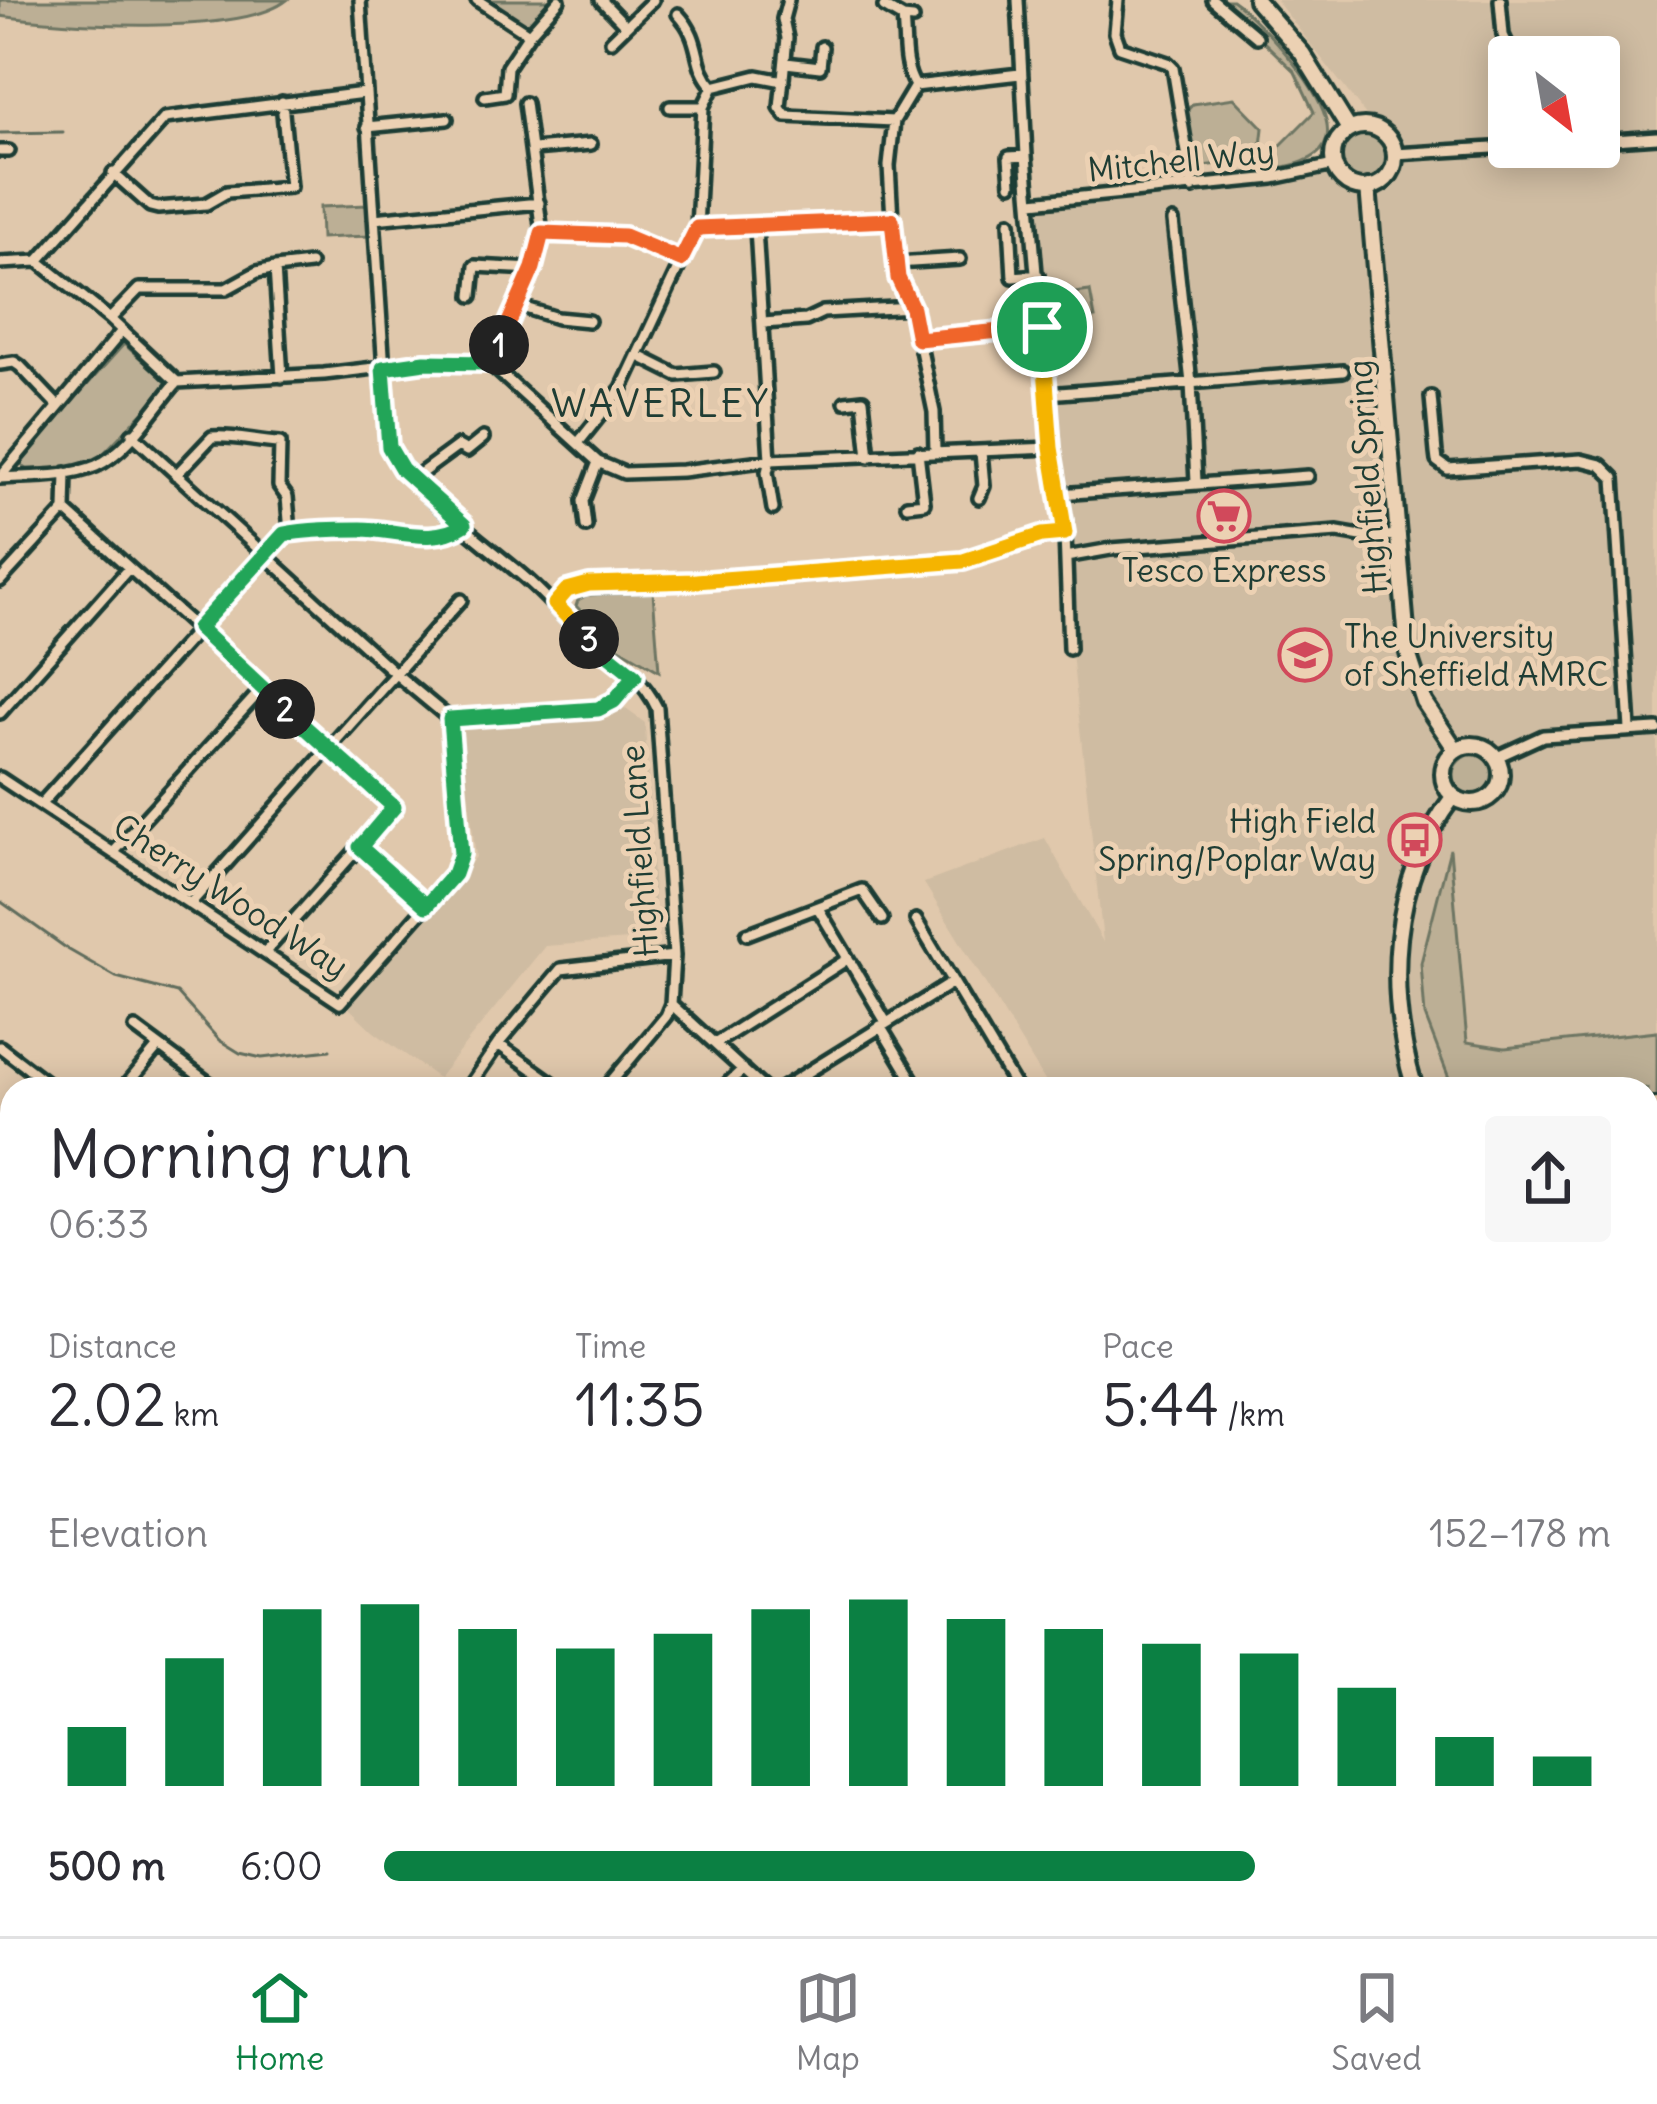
<!DOCTYPE html>
<meta charset="utf-8">
<style>
:root{--surface:#fff;--page:#f7f7f7;--text:#2b2b33;--muted:#7c7c81;--line:#e1e1e2;--accent:#0b8043}
body{margin:0;font-family:Delius,sans-serif;background:var(--page);color:var(--text);height:100vh;display:flex;flex-direction:column;font-size:45px;white-space:nowrap}
*{box-sizing:border-box;margin:0}
p{font-size:39px;color:var(--muted)}
.icon{flex:none;width:66px;height:66px;fill:none;stroke:currentColor;stroke-width:2;stroke-linecap:round;stroke-linejoin:round}
.map{position:relative;flex:1;overflow:hidden}
.panel{position:absolute;left:0px;top:1077px;width:1659px;height:861px;display:flex;flex-direction:column;background:var(--surface);border-radius:36px 36px 0 0;box-shadow:0 6px 30px #0003}
.panel>*{flex:none}
.needle{width:78px;rotate:149deg}
.buttons{position:absolute;left:1488px;top:36px;display:grid;gap:24px}
.buttons a{display:grid;place-items:center;width:132px;height:132px;border-radius:12px;background:var(--surface);box-shadow:0 6px 30px #0003;font-size:60px}
.pin{position:absolute;display:grid;place-items:center;width:102px;height:102px;color:#fff;margin:-51px;border:6px solid #fff;border-radius:50%;box-shadow:0 3px 12px #0007}
.km{position:absolute;width:60px;height:60px;margin:-30px;border-radius:50%;background:#222;color:#fff;font-size:33px;line-height:60px;text-align:center}
.round{display:grid;place-items:center;flex:none;width:126px;height:126px;border-radius:12px;background:var(--page)}
.overview{display:flex;align-items:center;justify-content:space-between;height:204px;padding:0 48px}
h1{font-size:66px;font-weight:600;line-height:90px}
.figures{display:grid;grid-template-columns:repeat(3,1fr);gap:18px;height:204px;padding:12px 48px}
.figures div{display:grid;align-content:center}
.figures b{font-size:60px;font-weight:600}
.figures small{font-size:33px;font-weight:400}
.figures p{font-size:33px}
.chart{height:336px;padding:24px 48px}
.chart p{display:flex;justify-content:space-between}
.chart svg{width:100%;height:216px;margin-top:12px;stroke:var(--accent);stroke-width:6}
ul{padding:0 48px;list-style:none;font-size:39px}
li{display:grid;grid-template-columns:192px 144px 1fr;align-items:center;height:90px}
li i{height:30px;border-radius:15px;background:var(--accent)}
.tabs{display:flex;justify-content:space-around;align-items:center;height:168px;border-top:3px solid var(--line);background:var(--surface);font-size:33px;color:var(--muted)}
.tabs a{display:grid;justify-items:center;gap:6px}
.tabs .selected{color:var(--accent)}
.map>svg:first-child{display:block}
</style>
<div class="map">
<svg width="1657" height="1936" viewBox="0 0 1657 1936">
<rect width="100%" height="100%" fill="#e0c8ac"/>
<filter id="ink" filterUnits="userSpaceOnUse"><feTurbulence type="fractalNoise" baseFrequency=".00833" numOctaves="2"/><feDisplacementMap in="SourceGraphic" scale="24" xChannelSelector="R" yChannelSelector="G"/><feConvolveMatrix kernelMatrix="1 2 1 2 8 2 1 2 1" color-interpolation-filters="sRGB"/></filter>
<g filter="url(#ink)">
<path fill="#cfbca2" fill-rule="evenodd" d="M1276,0h381v1128l-10,3v-42h-597l-126,-206 121,-45 58,104 -79,-736 300,-32 46,8 28,-13 4,-8zM1509,57h90v90h-90z
M619,704l26,19 11,215 -111,8 -107,132 -64,-46 -27,-26 129,-149 -16,-127 90,-10 58,-1z
M1657,1160v363l-10,5v-363z
M1657,1585v351h-321l10,-10h301v-329z"/>
<path fill="#bcaf95" stroke="#6e7664" stroke-width="3" d="M0,0h287c-46,37 -227,25 -287,16z
M489,0h63l-23,26 -17,-7z
M1220,0h12l8,6c25,23 105,102 84,140 -9,16 -34,20 -50,23v-17l40,-40 -19,-40z
M1234,98l29,30 -2,18 -17,15 -50,6 -8,-55 7,-8z
M1341 156a23 23 0 1 1 46 0a23 23 0 1 1-46 0Z
M367,205l1,31 -47,2 -1,-31z
M1090,291l5,27 -22,3 -7,-18 9,-10z
M124,344l46,40 -72,75 -14,7 -54,6 -12,-10z
M653,592l6,79 -46,-27 -37,-38 2,-6 9,-5z
M1453 775a20 20 0 1 1 40 0a20 20 0 1 1-40 0Z
M1450,849l17,193 38,6 152,-17v65l-10,3v-10h-198l3,-3 -27,-70 -4,-53z
M0,1259l12,10v338l-12,-17z
M1657,1523v71l-10,12v-78z
M0,1623l12,18v285h201l9,10h-222z
M234,1926h276v10h-267z
M1148,1926h206l-10,10h-193z"/>
<path fill="#8d8d79" stroke="#616d5d" stroke-width="3" d="M306,1926h80l-10,10h-58z"/>
<g fill="none" stroke-linecap="round" stroke-linejoin="round">
<path stroke="#616d5d" stroke-width="3" d="M0,133l63,-1
M0,901l69,49 47,27 61,16 42,47 21,13 22,5 68,-8"/>
<path stroke="#8d8d79" stroke-width="18" d="M0,1248l12,10
M544,1926v10"/>
<g stroke="#1f3d34" stroke-width="18">
<path id="street" d="M360,0l29,447c33,55 95,94 142,136 19,17 35,37 54,53 28,23 56,38 72,72l17,248 -3,48 -5,12 -61,73
M477,0l52,34 30,-34
M601,0l25,26
M788,0l-5,19 4,19 -7,70 6,8 108,5
M1018,0l8,156 25,292 14,85 4,116
M1118,0l-3,33 5,14 48,16 5,5 20,120
M1213,0l44,37
M1500,0l3,35 10,22
M884,7l19,11
M678,14c26,28 13,49 35,73
M913,19l-10,-1c3,26 -1,45 12,68
M611,41l42,-41
M786,63l34,4 2,-20
M485,97l20,-3 2,-27 22,-33
M670,107h33
M367,127l80,-8
M1599,141l58,-4
M533,149l58,-5
M0,151h9
M1395,154l114,-7
M113,173l37,33 8,2 48,-4 21,-12 63,-5 -8,-85
M1011,184l-2,-27 17,-1
M1032,202l241,-24 61,-13
M374,219l165,-16
M1173,221l18,162 5,99
M1010,222l3,55 25,-2
M697,228l195,-9
M756,228l14,232 -3,12 6,37
M542,233l82,3 57,24
M38,261l72,58 67,63 147,-8 101,-12 64,1 109,99 26,11 58,-2 88,-11 281,-12
M38,261l127,-143 199,-25
M0,263l38,-2
M896,263l64,-4
M275,268l35,-4
M472,296l3,-30 58,3
M519,306l38,12 32,3
M110,319l29,-30h87l31,-17 18,-4 7,109
M763,323l43,-3 17,-8 89,-5
M918,339l124,-12
M639,356l38,19 37,-3
M489,363l30,-57 23,-73 -17,-130
M0,364l14,-2 6,4 38,40
M1047,394l296,-23
M1431,397l5,56 1,8 11,8 133,-9 20,5 13,13 16,251
M845,402l18,-2 6,57
M132,434l265,241 53,44 148,-10 16,-8 21,-26
M578,443l44,-55 75,-160 6,-121 10,-20 44,-11 26,5
M935,451l-1,-39 -22,-105 -13,-29 -7,-59 -3,-53 5,-45 21,-35 105,-12
M66,473l-1,37 330,297 -130,145
M176,475l36,-38c23,-2 43,5 68,6l-1,43 8,11 3,35
M0,477l122,-146
M0,478c31,-2 67,0 96,-12 32,-14 58,-58 81,-84
M413,479l45,-33 9,5 16,-13
M1059,494l249,-18
M979,498l5,-12 -3,-34
M907,505l17,-2 -6,-51
M586,526l-3,-25 15,-39
M1066,557l45,-8 227,-17 29,5 33,-2
M0,581l65,-71
M555,604l12,-14 22,-6 107,-3 267,-20 79,-26 23,-2
M0,713l129,-145
M1497,757l46,-21 114,-7
M0,778l340,225 114,-129 7,-20 -11,-135
M41,804l243,-270c23,-5 53,-5 77,-5 33,0 72,17 102,-4
M360,847l66,59
M113,853l149,-164
M190,904l271,-304
M818,908l68,114
M916,920l101,169
M747,934l115,-44 20,29
M671,1004l93,85
M880,1026l38,63
M135,1028l82,61
M716,1043l130,-83
M498,1044l63,45
M0,1047l55,42
M123,1089l35,-42
M467,1089l31,-45 63,-75 113,-13
M722,1089l21,-20
M781,1089l172,-107
M0,1183l12,8
M844,1926l1,10
M1004,1926l3,10
M1100,1926l6,10
M631,1936l2,-10
M733,1936l24,-10"/>
</g>
<g stroke="#1f3d34" stroke-width="22">
<path id="secondary" d="M1256,0l46,53 47,76
M1333 157a31 31 0 1 1 62 0a31 31 0 1 1-62 0Z
M1368,187l40,466 16,49 32,48
M1443 774a29 29 0 1 1 58 0a29 29 0 1 1-58 0Z
M1415,1089c-30,-98 -25,-209 38,-292
M1647,1109l10,-3
M1647,1122l10,-3
M0,1602l12,17
M226,1926l8,10
M585,1936v-10"/>
</g>
<g stroke="#1f3d34" stroke-width="27">
<path id="highway" d="M1647,1618l10,-12
M1647,1652l10,-12
M1361,1936l9,-10
M1384,1936l9,-10"/>
</g>
<use href="#street" stroke="#ecd1b3" stroke-width="9"/>
<use href="#secondary" stroke="#ecd1b3" stroke-width="14"/>
<use href="#highway" stroke="#ecd1b3" stroke-width="18"/>
</g>
</g>
<g fill="none" stroke-linecap="round" stroke-linejoin="round" filter="url(#ink)">
<g stroke="#fff" stroke-width="24">
<path id="split-1" d="M499,345l34,-77 9,-35 82,3 57,24 16,-32 195,-8 6,58 14,30 6,31 124,-12"/>
</g>
<g stroke="#fff" stroke-width="24">
<path id="split-2" d="M285,709l-87,-81 86,-94c23,-5 53,-5 77,-5 33,0 72,17 103,-4l-62,-56 -13,-22 -6,-79 42,-6 64,1 10,-18"/>
</g>
<g stroke="#fff" stroke-width="24">
<path id="split-3" d="M285,709l109,98 -34,40 66,59 28,-32 7,-20 -11,-135 148,-10 16,-8 21,-25 -46,-37"/>
</g>
<g stroke="#fff" stroke-width="24">
<path id="split-4" d="M589,639l-34,-35 12,-14 22,-6 107,-3 267,-20 79,-26 23,-2 -14,-85 -9,-121"/>
</g>
<use href="#split-1" stroke="#f0652b" stroke-width="15"/>
<use href="#split-2" stroke="#22a559" stroke-width="15"/>
<use href="#split-3" stroke="#22a559" stroke-width="15"/>
<use href="#split-4" stroke="#f5b400" stroke-width="15"/>
</g>
<defs>
<g id="supermarket-ring" transform="scale(2.7)"><circle r="9.5" fill="#ecd1b3" stroke="#d1495b" stroke-width="1.5"/><path d="M-6-5.5h2.5l.6 2H6L4.5 2H-2.5L-4.4-4H-6ZM-1.5 3.2a1.3 1.3 0 1 0 .1 0ZM3 3.2a1.3 1.3 0 1 0 .1 0Z" fill="#d1495b"/></g>
<g id="university-ring" transform="scale(2.7)"><circle r="9.5" fill="#ecd1b3" stroke="#d1495b" stroke-width="1.5"/><path d="M0-5L7-2L0 1L-7-2ZM-4 1L0 2.5L4 1V4Q0 6-4 4Z" fill="#d1495b"/></g>
<g id="bus-ring" transform="scale(2.7)"><circle r="9.5" fill="#ecd1b3" stroke="#d1495b" stroke-width="1.5"/><path d="M-5-6H5V4H4V6H2V4H-2V6H-4V4H-5ZM-3.5-4V0h7V-4ZM-3.5 1.2v1.5H-2V1.2ZM2 1.2v1.5H3.5V1.2Z" fill="#d1495b"/></g>
</defs>
<g fill-rule="evenodd">
<use href="#supermarket-ring" x="1224" y="516"/>
<use href="#university-ring" x="1305" y="655"/>
<use href="#bus-ring" x="1415" y="840"/>
</g>
<g text-anchor="middle" dominant-baseline="central" stroke-width="10" stroke-linejoin="round" paint-order="stroke">
<g font-size="33" fill="#1f3d34" stroke="#ecd1b3">
<text transform="translate(1181 160) rotate(-6)">Mitchell Way</text>
<text transform="translate(1367 477) rotate(-94)">Highfield Spring</text>
<text transform="translate(639 851) rotate(-94)">Highfield Lane</text>
<text transform="translate(231 896) rotate(33)">Cherry Wood Way</text>
</g>
<g font-size="33" fill="#1f3d34" stroke="#ecd1b3">
<text x="1224" y="570">Tesco Express</text>
<text x="1344" y="636" text-anchor="start">The University<tspan x="1344" dy="38">of Sheffield AMRC</tspan></text>
<text x="1376" y="821" text-anchor="end">High Field<tspan x="1376" dy="38">Spring/Poplar Way</tspan></text>
</g>
<g font-size="39" letter-spacing="3" fill="#1f3d34" stroke="#ecd1b3">
<text x="661" y="403">WAVERLEY</text>
</g>
</g>
</svg>
<div class="buttons">
<a><svg class="needle" viewBox="-14 -14 28 28"><path d="M0-13l5 13h-10z" fill="#e53935"/><path d="M0 13l5-13h-10z" fill="#7c7c81"/></svg></a>
</div>
<div class="pin" style="left:1042px;top:327px;background:#1e9e55"><svg class="icon" aria-label="arrive" viewBox="0 0 24 24"><path d="M6 21V4h12l-3 4 3 4H6"/></svg></div>
<b class="km" style="left:499px;top:345px">1</b>
<b class="km" style="left:285px;top:709px">2</b>
<b class="km" style="left:589px;top:639px">3</b>
<section class="panel">
<div class="overview"><div><h1>Morning run</h1><p>06:33</p></div><a class="round"><svg class="icon" aria-label="share" viewBox="0 0 24 24"><path d="M12 15V3M7 8l5-5 5 5M5 13v7h14v-7"/></svg></a></div>
<div class="figures">
<div><p>Distance</p><b>2.02<small> km</small></b></div>
<div><p>Time</p><b>11:35</b></div>
<div><p>Pace</p><b>5:44<small> /km</small></b></div>
</div>
<div class="chart"><p><span>Elevation</span>152–178 m</p>
<svg viewBox="0 0 160 44" preserveAspectRatio="none"><path d="M5 44V32M15 44V18M25 44V8M35 44V7M45 44V12M55 44V16M65 44V13M75 44V8M85 44V6M95 44V10M105 44V12M115 44V15M125 44V17M135 44V24M145 44V34M155 44V38"/></svg>
</div>
<ul>
<li><b>500 m</b>6:00<i style="width:71%"></i></li>
</ul>
</section>
</div>
<nav class="tabs">
<a class="selected"><svg class="icon" aria-label="home" viewBox="0 0 24 24"><path d="M3 11l9-7 9 7M6 9v11h12V9"/></svg>Home</a>
<a><svg class="icon" aria-label="map" viewBox="0 0 24 24"><path d="M3 6l6-2 6 2 6-2v14l-6 2-6-2-6 2zM9 4v14M15 6v14"/></svg>Map</a>
<a><svg class="icon" aria-label="saved" viewBox="0 0 24 24"><path d="M7 4h10v16l-5-4-5 4z"/></svg>Saved</a>
</nav>
